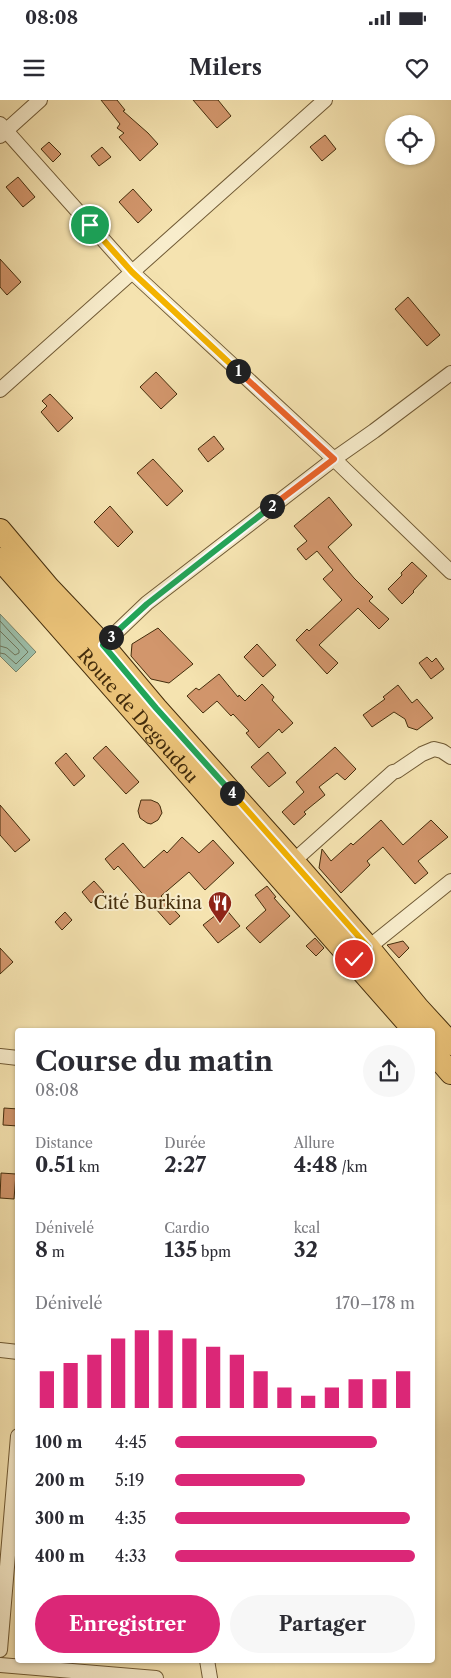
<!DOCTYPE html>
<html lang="fr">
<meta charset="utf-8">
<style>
:root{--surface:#fff;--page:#f7f7f7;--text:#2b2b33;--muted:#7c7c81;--accent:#db2777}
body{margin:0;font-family:"Libre Caslon Text",serif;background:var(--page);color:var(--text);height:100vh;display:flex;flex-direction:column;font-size:19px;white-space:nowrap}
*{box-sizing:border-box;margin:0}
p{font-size:16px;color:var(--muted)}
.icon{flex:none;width:28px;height:28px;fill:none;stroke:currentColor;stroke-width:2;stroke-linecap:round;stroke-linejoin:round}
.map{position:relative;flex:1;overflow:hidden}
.panel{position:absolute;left:15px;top:928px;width:420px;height:635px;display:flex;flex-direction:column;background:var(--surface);border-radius:5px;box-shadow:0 1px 4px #0004}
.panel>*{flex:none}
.tools{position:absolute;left:385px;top:15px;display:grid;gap:10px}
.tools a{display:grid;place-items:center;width:50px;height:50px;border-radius:50%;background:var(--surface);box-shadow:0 1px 4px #0004;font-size:25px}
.pin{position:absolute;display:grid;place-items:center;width:42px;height:42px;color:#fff;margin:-21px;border:2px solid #fff;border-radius:50%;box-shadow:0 1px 5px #0007}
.km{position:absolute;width:25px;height:25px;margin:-12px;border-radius:50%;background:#222;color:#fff;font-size:14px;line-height:25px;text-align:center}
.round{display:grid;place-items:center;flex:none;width:52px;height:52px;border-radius:26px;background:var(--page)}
.overview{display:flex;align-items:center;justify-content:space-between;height:85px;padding:0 20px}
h1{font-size:28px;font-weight:800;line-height:38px}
.metrics{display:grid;grid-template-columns:repeat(3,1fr);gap:8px;height:85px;padding:5px 20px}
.metrics div{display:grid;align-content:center}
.metrics b{font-size:21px;font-weight:800}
.metrics small{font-size:14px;font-weight:400}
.metrics p{font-size:14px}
.chart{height:140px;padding:10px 20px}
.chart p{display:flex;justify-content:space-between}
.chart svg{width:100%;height:90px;margin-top:5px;stroke:var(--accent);stroke-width:6}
.primary-button{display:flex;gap:10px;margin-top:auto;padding:10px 20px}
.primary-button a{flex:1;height:58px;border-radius:30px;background:var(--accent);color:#fff;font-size:20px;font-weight:800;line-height:58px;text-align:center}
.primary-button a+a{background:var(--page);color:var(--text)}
ul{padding:0 20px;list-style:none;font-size:16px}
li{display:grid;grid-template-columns:80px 60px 1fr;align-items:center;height:38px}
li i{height:12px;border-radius:6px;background:var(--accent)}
.status{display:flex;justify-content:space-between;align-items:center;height:35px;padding:0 25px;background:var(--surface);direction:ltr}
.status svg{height:14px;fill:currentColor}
header{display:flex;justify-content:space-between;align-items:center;height:65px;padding:0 20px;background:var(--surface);font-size:22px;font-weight:800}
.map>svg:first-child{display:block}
</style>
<div class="status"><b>08:08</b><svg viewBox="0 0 49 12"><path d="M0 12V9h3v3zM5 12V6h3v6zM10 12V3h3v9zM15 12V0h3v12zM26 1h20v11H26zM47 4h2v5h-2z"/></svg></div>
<header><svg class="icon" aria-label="menu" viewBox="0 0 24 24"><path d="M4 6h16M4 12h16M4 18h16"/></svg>Milers<svg class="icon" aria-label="heart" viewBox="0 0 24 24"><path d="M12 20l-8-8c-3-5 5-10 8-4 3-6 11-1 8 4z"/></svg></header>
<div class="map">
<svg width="451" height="1578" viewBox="0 0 451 1578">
<rect width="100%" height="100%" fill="#f5e3b0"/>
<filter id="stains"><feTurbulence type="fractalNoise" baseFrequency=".004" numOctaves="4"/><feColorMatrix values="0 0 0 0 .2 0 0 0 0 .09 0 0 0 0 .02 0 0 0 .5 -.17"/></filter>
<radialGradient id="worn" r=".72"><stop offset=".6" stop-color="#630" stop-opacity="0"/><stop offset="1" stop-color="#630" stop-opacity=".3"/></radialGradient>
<path fill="#9cbea9" stroke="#79846a" d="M0,514l36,38 -20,20 -16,-16z"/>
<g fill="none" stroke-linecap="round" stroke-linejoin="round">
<path stroke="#70765a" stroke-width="1" d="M0,521l28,31 -12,12 -11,-10 -5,-1
M0,531l19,19v3l-4,2 -8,-7 -7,-2"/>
</g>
<path fill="#d2966c" stroke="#442d0c" d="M101,0h16l8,10 -2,1 25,22 10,11 -18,17 -21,-24 5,-4 -7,-5 3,-4z
M193,0h25l13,16 -14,12z
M325,35l11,14 -14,12 -12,-14z
M49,42l12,12 -8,8 -12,-13z
M102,47l9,10 -12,9 -8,-10z
M18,77l17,20 -12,10 -17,-20z
M133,89l19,21 -14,13 -19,-21z
M0,159l21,23 -14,13 -7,-8z
M408,197l32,38 -13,11 -32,-37z
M156,272l21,22 -16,15 -21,-22z
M50,294l23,24 -15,14 -17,-20 6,-6 -5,-5z
M214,336l10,13 -16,13 -10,-13z
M153,359l30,32 -16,15 -30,-33z
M329,397l23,28 -24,22 26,31 19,19 -4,4 20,18 -10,10 -21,-21 -39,37 19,18 -11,11 -31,-34 11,-11 2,2 33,-31 -19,-21 10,-9 -16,-19 -11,9 -9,-11 10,-8 -13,-15z
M110,406l23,26 -15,15 -24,-25z
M412,462l15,14 -14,15 1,1 -12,12 -14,-15 14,-14 -1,-2z
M158,528l35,36 -24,19 -18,-4 -20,-23 1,-12z
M257,544l19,21 -13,12 -19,-20z
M427,557l5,5 4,-4 8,11 -13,10 -12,-16z
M219,574l19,23 1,-2 6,6 17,-17 12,13 -2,3 21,23 -11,10 -3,-4 -20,19 -13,-15 3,-2 -16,-17 -2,2 -14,-15 -14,12 -16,-17 9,-8 3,2z
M398,585l14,18 5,-4 16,19 -16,12 -9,-3 -3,-8 -11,-7 -22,15 -9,-12 22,-16 -2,-2z
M106,646l33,36 -13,12 -33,-36z
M335,647l21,22 -11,11 -8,-7 -18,14 6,8 -21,17 2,2 -12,11 -12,-13 22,-20 -8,-10z
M268,652l18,21 -17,14 -18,-20z
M66,653l19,23 -11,10 -19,-23z
M141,700h10l7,3 2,3 2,7 -4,7 -7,4 -4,-1 -7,-5 -2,-7z
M0,705l30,35 -15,12 -15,-17z
M381,720l22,25 28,-25 17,17 -30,24 10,12 -13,11 -32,-37 -16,14 3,4 -29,28 -22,-25 3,-19 9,12 20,-18 2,2z
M182,737l17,16 14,-13 21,23 -29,27 -16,-18 -28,24 19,20 -10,9 -52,-59 -4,4 -9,-11 18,-16 21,25 20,-18 3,3z
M94,781l10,11 -13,11 -9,-11z
M267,786l9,11 -2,1 16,18 -30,27 -14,-15 20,-18 -11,-15z
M225,808l15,18 -22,17 -15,-18z
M65,812l7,8 -10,10 -7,-8z
M315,838l9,10 -8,8 -10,-10z
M403,841l6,7 -10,10 -12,-13z
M0,848l13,14 -13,12z
M4,1008l14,1v17l-15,-1z
M1,1073l15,1 -2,25 -14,-1z"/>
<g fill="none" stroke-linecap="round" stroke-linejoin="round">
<g stroke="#705a35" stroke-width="16">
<path id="street" d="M0,24l132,148 202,187 117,113
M0,36l40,-36
M0,290l325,-290
M103,545l44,-42 187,-144 40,-28 77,-58
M288,766l105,-94 4,-1 25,-17 12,-5 8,2 9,6
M364,851l87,-70
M0,956l18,2
M0,1250l18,2
M0,1550l18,-214
M207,1560l3,18
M0,1565l156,13"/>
</g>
<g stroke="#442d0c" stroke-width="24">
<g id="primary">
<path d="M0,430l48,57 55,58 53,63 137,153 75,86 50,61 33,36"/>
<path id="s1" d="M0,459l414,471"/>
<path d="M432,951l19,22"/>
</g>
</g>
<use href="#street" stroke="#f8edcc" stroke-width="14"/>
<use href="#primary" stroke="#eac278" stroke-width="22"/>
</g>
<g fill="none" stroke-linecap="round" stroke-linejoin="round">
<g stroke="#fff" stroke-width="10">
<path id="split-1" d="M90,125l42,47 106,99"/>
</g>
<g stroke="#fff" stroke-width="10">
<path id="split-2" d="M238,271l96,88 -62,47"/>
</g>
<g stroke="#fff" stroke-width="10">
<path id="split-3" d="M111,537l36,-33 125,-98"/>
</g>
<g stroke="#fff" stroke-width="10">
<path id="split-4" d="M111,537l-8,8 53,63 76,85"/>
</g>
<g stroke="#fff" stroke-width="10">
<path id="split-5" d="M232,693l136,154 -14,12"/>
</g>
<use href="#split-1" stroke="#f5b400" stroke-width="6"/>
<use href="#split-2" stroke="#f0652b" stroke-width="6"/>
<use href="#split-3" stroke="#22a559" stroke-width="6"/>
<use href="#split-4" stroke="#22a559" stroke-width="6"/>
<use href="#split-5" stroke="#f5b400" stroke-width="6"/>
</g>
<defs>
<g id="restaurant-pin" transform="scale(1.25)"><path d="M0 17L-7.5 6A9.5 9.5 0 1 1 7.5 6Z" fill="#8f2418" stroke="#f8edcc"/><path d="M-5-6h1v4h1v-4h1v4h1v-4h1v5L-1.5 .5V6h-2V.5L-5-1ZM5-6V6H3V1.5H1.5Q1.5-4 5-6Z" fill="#fff"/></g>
</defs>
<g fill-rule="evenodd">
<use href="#restaurant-pin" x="220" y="803"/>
</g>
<g text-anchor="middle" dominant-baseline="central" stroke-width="4" stroke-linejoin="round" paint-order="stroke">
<g font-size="18" fill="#442d0c" stroke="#f8edcc">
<text stroke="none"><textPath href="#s1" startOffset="209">Route de Degoudou</textPath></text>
</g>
<g font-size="18" fill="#442d0c" stroke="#f8edcc" text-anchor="end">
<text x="202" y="803">Cité Burkina</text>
</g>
</g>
<rect width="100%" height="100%" filter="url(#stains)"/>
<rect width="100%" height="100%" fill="url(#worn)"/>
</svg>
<div class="tools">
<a><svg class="icon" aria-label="locate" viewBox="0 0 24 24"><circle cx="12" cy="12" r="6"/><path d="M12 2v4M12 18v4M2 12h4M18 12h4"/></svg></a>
</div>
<div class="pin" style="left:90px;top:125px;background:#1e9e55"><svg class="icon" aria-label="arrive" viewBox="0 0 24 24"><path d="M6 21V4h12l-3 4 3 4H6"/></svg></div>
<div class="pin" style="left:354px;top:859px;background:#d93025"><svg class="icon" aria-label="check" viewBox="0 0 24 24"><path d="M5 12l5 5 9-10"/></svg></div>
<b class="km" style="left:238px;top:271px">1</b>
<b class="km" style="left:272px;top:406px">2</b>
<b class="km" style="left:111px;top:537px">3</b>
<b class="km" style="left:232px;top:693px">4</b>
<section class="panel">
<div class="overview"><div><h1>Course du matin</h1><p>08:08</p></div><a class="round"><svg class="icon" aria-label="share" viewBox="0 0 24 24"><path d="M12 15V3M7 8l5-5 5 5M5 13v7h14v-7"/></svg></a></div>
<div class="metrics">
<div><p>Distance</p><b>0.51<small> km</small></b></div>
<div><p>Durée</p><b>2:27</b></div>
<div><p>Allure</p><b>4:48<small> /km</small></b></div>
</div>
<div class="metrics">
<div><p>Dénivelé</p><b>8<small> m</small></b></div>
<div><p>Cardio</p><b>135<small> bpm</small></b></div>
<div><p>kcal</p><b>32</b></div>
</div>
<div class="chart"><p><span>Dénivelé</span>170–178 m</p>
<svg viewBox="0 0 160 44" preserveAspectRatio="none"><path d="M5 44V26M15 44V22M25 44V18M35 44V10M45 44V6M55 44V6M65 44V10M75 44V14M85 44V18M95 44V26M105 44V34M115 44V38M125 44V34M135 44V30M145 44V30M155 44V26"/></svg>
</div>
<ul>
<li><b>100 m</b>4:45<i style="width:84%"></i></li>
<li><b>200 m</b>5:19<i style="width:54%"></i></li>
<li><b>300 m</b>4:35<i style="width:98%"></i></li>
<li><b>400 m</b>4:33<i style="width:100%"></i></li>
</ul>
<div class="primary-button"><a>Enregistrer</a><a>Partager</a></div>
</section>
</div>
